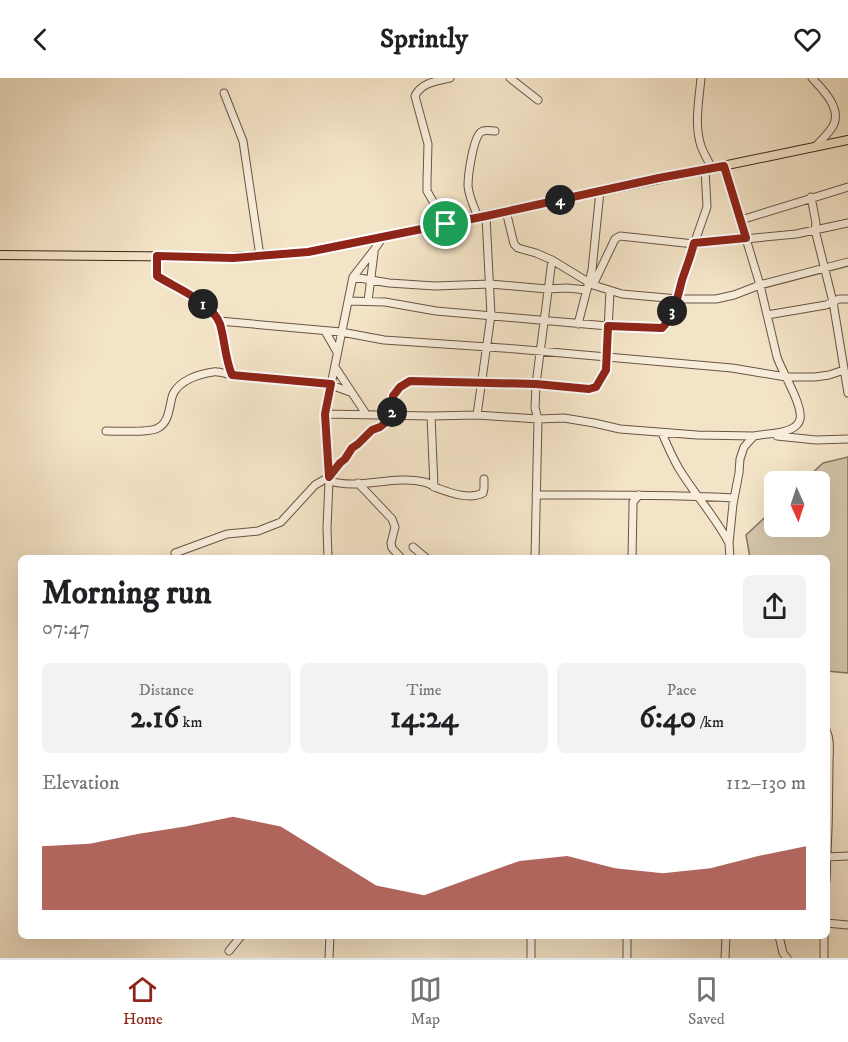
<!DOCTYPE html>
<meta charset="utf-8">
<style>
:root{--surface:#fff;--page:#f2f2f2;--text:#202124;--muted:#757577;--line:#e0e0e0;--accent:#8f2418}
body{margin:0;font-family:"IM FELL DW Pica",serif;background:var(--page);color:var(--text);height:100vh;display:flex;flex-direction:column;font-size:22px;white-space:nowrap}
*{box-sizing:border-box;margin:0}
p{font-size:20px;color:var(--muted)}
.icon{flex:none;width:33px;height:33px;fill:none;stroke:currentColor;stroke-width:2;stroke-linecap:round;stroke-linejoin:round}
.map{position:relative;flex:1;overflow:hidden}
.panel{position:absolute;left:18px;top:477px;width:812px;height:384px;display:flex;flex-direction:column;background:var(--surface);border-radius:9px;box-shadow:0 6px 24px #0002}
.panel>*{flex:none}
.needle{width:39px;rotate:177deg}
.fabs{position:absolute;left:764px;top:393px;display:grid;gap:12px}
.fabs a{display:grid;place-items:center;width:66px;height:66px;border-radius:9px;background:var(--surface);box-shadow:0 6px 24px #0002;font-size:30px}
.pin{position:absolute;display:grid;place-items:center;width:51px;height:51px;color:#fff;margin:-26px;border:3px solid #fff;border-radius:50%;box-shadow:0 2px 6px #0007}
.km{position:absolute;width:30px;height:30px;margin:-15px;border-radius:50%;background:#222;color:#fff;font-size:16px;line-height:30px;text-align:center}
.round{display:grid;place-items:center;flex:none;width:63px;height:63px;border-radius:9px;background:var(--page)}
.overview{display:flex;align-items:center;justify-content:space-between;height:102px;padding:0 24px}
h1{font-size:33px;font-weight:700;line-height:45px}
.figures{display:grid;grid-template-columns:repeat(3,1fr);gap:9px;height:102px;padding:6px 24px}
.figures div{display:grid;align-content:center;border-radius:9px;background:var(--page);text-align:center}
.figures b{font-size:30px;font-weight:700}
.figures small{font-size:16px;font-weight:400}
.figures p{font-size:16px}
.chart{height:168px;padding:12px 24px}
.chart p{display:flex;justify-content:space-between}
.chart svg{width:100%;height:108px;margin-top:6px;fill:var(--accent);opacity:.7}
header{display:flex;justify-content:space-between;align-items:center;height:78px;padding:0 24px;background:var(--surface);font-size:27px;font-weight:700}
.dock{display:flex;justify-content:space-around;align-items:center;height:84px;border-top:2px solid var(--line);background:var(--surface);font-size:16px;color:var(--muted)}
.dock a{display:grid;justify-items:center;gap:3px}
.dock .selected{color:var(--accent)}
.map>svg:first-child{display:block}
</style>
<header><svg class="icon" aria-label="back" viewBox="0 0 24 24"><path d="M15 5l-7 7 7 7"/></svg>Sprintly<svg class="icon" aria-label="heart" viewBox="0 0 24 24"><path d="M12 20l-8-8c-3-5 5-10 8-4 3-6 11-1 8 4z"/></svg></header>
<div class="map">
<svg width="848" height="880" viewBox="0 0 848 880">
<rect width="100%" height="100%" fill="#f4e4c7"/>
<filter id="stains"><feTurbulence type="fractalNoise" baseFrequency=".00333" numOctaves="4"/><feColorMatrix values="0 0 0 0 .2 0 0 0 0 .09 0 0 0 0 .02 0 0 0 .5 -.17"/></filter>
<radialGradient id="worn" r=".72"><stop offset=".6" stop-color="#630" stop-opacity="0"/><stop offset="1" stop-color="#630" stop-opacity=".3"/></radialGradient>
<path fill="#d4c4a9" stroke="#877461" stroke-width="1.5" d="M848,379v216l-21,-2 -1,-113h-76l-4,-23 28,-26v17h45v-44l-15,-1 19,-18z"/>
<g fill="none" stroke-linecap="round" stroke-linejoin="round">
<g stroke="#685544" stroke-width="9">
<path id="minor" d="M510,0l28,22
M701,0c-2,22 -7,47 0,68 3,8 7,15 11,22
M812,0c10,11 29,29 22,46 -4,9 -13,16 -19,23
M224,15l19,48 17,115
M724,88l36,119 17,72c5,15 26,48 23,62 -1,5 -5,8 -9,10 -13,6 -24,4 -37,7l-10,11 -4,12 -1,14 -6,31 -4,39 1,15
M811,119l5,26 -1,7 18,72 15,91
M506,133l8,33 4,4 18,5 16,7 41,25 29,9 56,5h38l18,-4 26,-10 88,-23
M478,139c-4,-10 -9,-20 -10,-31 0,-11 5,-48 13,-54 4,-3 10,-1 14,-1
M741,142l107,-33
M446,146l-19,-33v-10l1,-37 -13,-48c6,-13 21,-15 35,-18
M353,199l36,6 46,3 55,-2 57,5 20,-1 20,2
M593,207l22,-46 5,-3 74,8 102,-10 52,-11
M348,223l37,1 51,9 172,15 54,2 4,-3 12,-26 4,-20 8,-19 4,-16 13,-37 -2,-38
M368,223l6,-48
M767,237l59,-10 13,-6h9
M219,243l122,11 43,8 132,9 216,19 54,9h29l14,-2 15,-5
M578,246l14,-54 8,-79
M325,253l12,21
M335,289l31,47
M232,297l99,10 19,7
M325,336l106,2 46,-1 61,4 26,-1 30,5 26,6 77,6 57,1
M477,337l14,-100 -5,-99
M431,338l3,71
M106,353c12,0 44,2 52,-3 12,-6 11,-23 15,-34 7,-14 26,-20 40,-22 6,-1 13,2 19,3 -7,-16 -7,-34 -12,-50 -8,-23 -44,-37 -63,-49v-20
M662,355c5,12 10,23 16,34 16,27 37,49 51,76
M777,358l39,4 32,-1
M329,403c31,9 64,-6 95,1 5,1 9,4 13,6 14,5 32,12 46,5l1,-5v-9
M358,405l34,36 3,8 -4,16 1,5 9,10
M536,417c66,0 132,-1 198,3
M413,469l13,11
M175,475l52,-19 31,-3 23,-9 34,-37 14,-8 16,-18 7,-11 6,-4 14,-14 8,-3 10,-8 2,-4 1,-19 7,-9 10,-6 126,3 53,5 7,-2 10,-17 4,-79
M328,480l-1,-30 2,-47 -4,-67 28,-137 21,-27 9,-13
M535,480l3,-139 -3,-11 1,-24 16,-124
M632,480l1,-52v-4l6,-7
M826,652c5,10 3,22 3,33 0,39 -1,79 -3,118
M826,779l22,-1
M826,845l22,2
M531,858v22
M779,858l4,17 4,5
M824,858v22
M229,873l12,-15
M329,880l1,-22
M627,880v-22
M725,880l1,-22"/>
</g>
<g stroke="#3a2519" stroke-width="10">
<path id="major" d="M0,177l233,2 75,-5 540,-112"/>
</g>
<use href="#minor" stroke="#f8eddb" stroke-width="7"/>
<use href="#major" stroke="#f4e4c7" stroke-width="8"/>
</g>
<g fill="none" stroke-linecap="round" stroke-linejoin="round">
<g stroke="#fff" stroke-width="12">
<path id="route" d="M724,88l22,72 -52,5c-3,13 -8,25 -12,37 -4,15 -8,37 -20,48l-54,-2 -2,44 -10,17 -7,2 -53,-5 -126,-3 -10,6 -7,9 -1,19 -2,4 -10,8 -8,3 -14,14 -6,4 -7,11 -5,4 -11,14 -4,-63 6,-30 -99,-9c-7,-16 -7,-34 -12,-51 -8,-22 -44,-36 -63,-48v-20l76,2 75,-6 178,-36 173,-38z"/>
</g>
<use href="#route" stroke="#8f2418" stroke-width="8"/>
</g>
<rect width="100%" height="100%" filter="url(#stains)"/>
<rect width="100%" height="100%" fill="url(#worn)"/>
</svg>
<div class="fabs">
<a><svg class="needle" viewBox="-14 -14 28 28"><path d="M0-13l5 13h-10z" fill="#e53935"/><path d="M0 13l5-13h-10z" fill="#757577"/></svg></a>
</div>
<div class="pin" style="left:446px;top:146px;background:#1e9e55"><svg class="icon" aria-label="arrive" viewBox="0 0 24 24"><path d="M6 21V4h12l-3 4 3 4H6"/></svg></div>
<b class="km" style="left:203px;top:226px">1</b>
<b class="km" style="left:392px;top:334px">2</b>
<b class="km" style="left:672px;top:233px">3</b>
<b class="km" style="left:560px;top:122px">4</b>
<section class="panel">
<div class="overview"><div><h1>Morning run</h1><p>07:47</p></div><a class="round"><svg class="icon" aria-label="share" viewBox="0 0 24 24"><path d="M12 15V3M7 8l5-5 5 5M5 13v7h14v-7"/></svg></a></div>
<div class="figures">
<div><p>Distance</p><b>2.16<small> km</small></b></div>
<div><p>Time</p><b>14:24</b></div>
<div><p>Pace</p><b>6:40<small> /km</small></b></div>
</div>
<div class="chart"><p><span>Elevation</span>112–130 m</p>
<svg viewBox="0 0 160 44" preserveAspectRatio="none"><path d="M0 44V18L10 17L20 13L30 10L40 6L50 10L60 22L70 34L80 38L90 31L100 24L110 22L120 27L130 29L140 27L150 22L160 18V44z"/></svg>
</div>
</section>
</div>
<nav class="dock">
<a class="selected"><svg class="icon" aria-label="home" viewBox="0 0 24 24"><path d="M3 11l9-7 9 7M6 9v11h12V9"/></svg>Home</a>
<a><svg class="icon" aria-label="map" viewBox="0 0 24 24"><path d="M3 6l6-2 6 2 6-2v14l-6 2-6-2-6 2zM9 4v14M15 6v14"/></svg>Map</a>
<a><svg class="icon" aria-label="saved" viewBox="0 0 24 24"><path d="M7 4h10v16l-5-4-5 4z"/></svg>Saved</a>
</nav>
